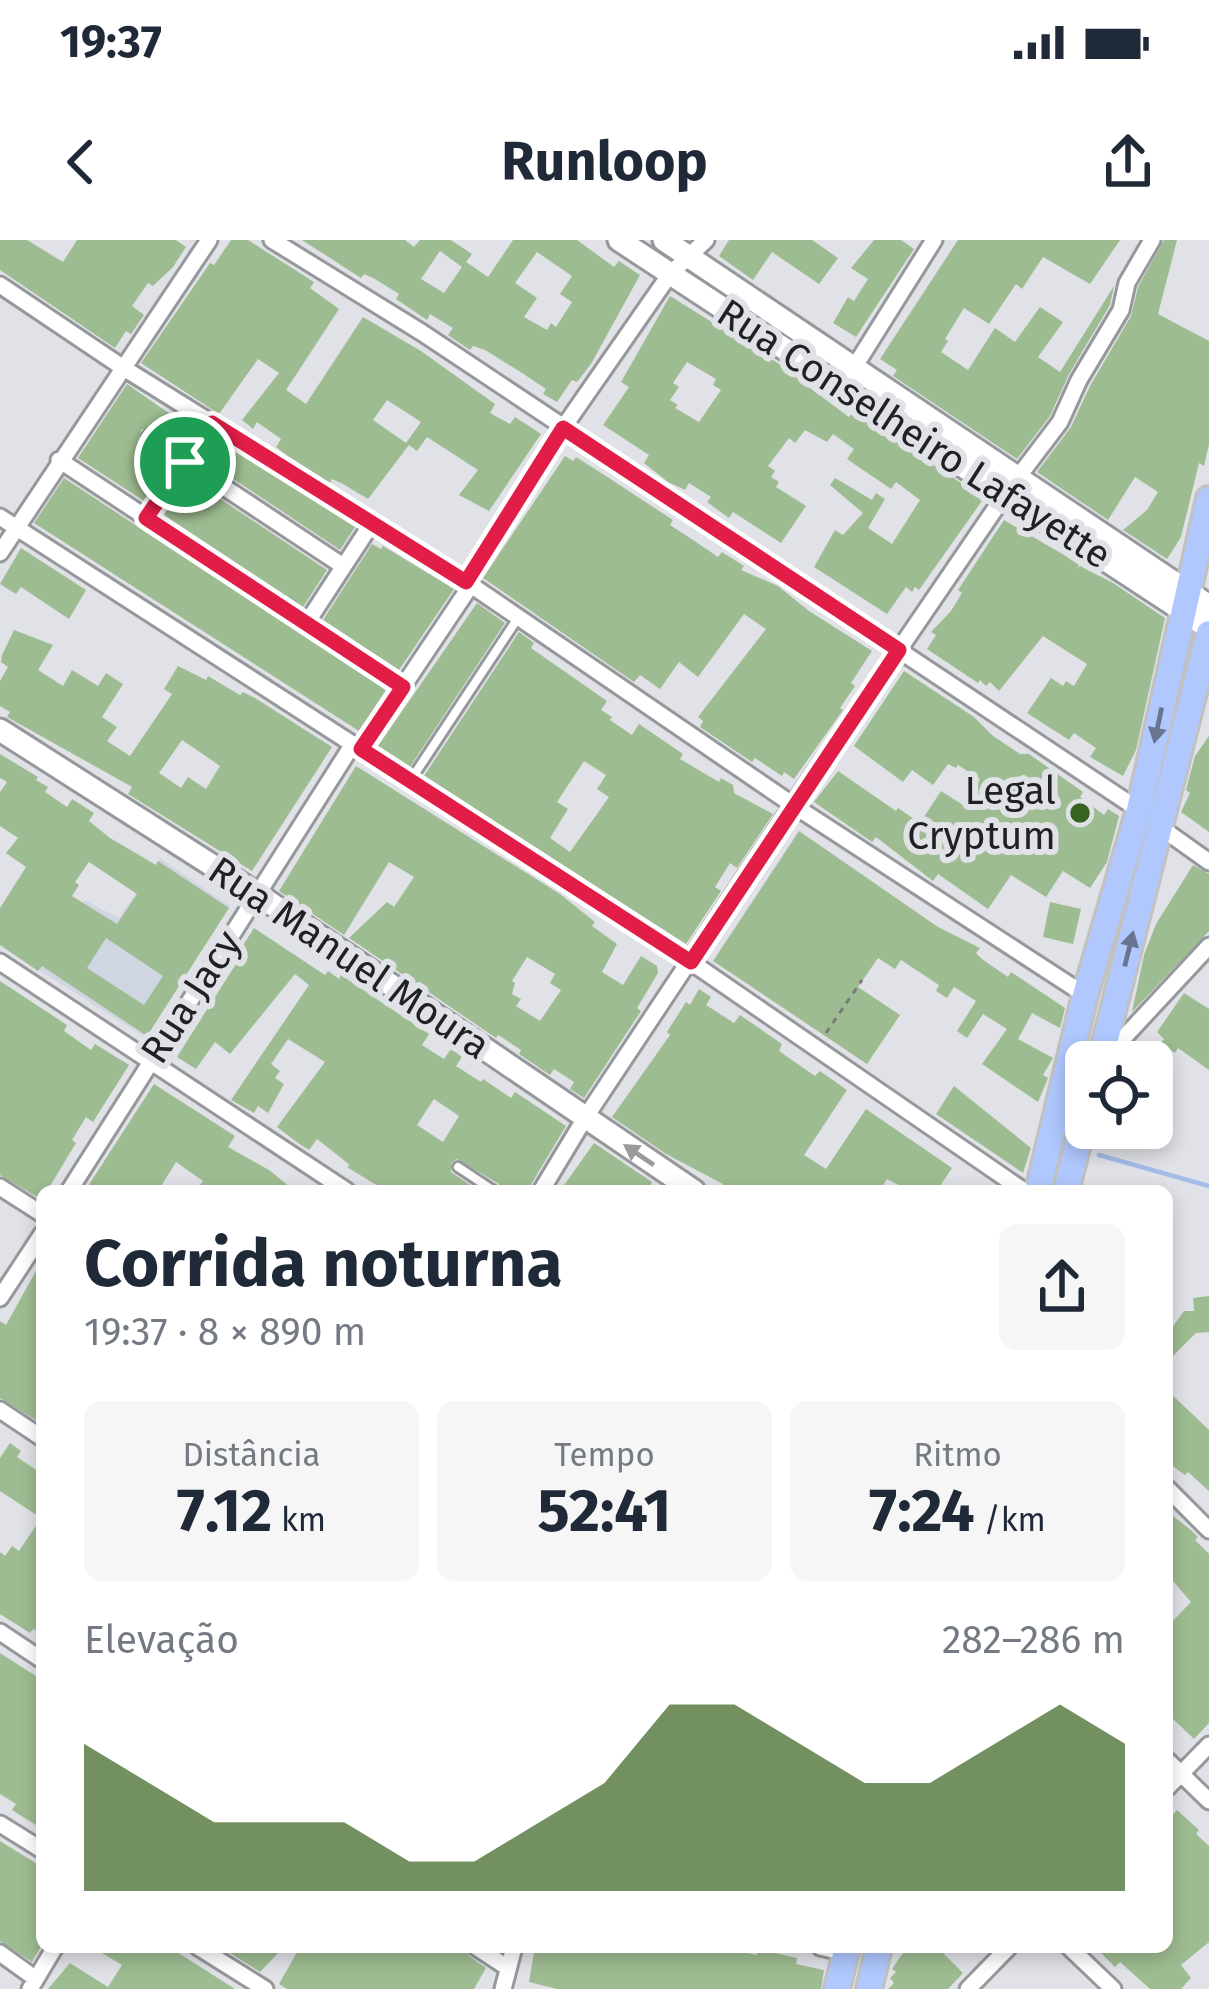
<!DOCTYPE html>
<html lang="pt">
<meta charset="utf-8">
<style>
:root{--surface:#fff;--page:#f6f6f7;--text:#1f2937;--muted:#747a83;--accent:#38621f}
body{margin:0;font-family:"Fira Sans",sans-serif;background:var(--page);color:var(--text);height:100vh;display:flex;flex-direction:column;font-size:45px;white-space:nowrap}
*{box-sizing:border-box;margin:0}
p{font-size:39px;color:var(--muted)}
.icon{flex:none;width:66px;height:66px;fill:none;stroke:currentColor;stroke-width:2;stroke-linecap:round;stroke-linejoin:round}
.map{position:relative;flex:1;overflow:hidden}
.drawer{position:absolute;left:36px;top:945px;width:1137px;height:768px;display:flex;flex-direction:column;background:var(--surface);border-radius:18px;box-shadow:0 6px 18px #0003}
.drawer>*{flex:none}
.fabs{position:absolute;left:1065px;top:801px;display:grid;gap:24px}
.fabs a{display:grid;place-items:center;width:108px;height:108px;border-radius:18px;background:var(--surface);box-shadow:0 6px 18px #0003;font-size:60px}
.pin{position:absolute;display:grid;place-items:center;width:102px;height:102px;color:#fff;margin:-51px;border:6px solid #fff;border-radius:50%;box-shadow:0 3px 12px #0007}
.round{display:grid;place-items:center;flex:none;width:126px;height:126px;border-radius:18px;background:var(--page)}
.head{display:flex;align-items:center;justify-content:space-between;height:204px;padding:0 48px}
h1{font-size:66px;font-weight:700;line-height:90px}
.stats{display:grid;grid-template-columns:repeat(3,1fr);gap:18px;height:204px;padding:12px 48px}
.stats div{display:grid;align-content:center;border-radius:18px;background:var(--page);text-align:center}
.stats b{font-size:60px;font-weight:700}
.stats small{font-size:33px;font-weight:400}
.stats p{font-size:33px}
.chart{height:336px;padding:24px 48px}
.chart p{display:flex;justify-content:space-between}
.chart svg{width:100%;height:216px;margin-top:12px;fill:var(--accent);opacity:.7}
.status{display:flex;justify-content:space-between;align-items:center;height:84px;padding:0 60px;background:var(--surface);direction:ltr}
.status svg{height:33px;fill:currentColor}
header{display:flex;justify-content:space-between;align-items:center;height:156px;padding:0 48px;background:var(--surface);font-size:54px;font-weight:700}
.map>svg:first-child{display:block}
</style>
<div class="status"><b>19:37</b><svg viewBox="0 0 49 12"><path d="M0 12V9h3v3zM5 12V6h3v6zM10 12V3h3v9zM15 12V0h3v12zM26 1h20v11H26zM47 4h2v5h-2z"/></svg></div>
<header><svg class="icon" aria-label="back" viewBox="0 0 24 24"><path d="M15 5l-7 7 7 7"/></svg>Runloop<svg class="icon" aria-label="share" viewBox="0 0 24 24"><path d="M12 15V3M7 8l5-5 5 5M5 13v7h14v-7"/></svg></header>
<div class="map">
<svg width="1209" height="1749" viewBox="0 0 1209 1749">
<rect width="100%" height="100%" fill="#e0e2e7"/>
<path fill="#d0d6e1" d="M160,618l70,48 -85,131 -106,-67 45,-70 35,18z"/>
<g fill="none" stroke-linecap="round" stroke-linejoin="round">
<path stroke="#a5bbe8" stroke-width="4.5" d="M1099,915l110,31"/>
</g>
<path fill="#9ebc91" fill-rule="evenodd" d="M0,0h27l36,22 14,-22h99l10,7 -13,20 -20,19 -5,-3 -16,23 12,9 -13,19 -5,-3 -11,17 -115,-78z
M231,0h17l66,42 -4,6 29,21 -53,81 20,14 57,-87 58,34 74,53 -5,9 20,11 5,-7 26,17 -52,77 -30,-16 19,-25 -51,-33 -10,14 -8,-6 -41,54 -25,-15 -11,-5 -2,4 -42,-27 -12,-9 5,-8 -24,-17 -4,7 -11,-9 37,-47 -21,-14 -39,55 -78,-51 69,-100 4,2zM387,160l34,22 -15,21 -33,-23z
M302,0h103l9,7 6,-7h31l21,14 -6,8 22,15 25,-37h64l37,27 5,-6 21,14 -49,89 -14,18 -5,-2 -15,22 -14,-8 3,-5 -24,-16 -37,-23 -12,-4 -3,4 -22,-15 5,-7 -23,-14 -3,6 -31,-21 3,-5 -24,-15 -11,-5 -3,4zM440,11l22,16 -18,26 -23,-14zM537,12l35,24 -12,18 12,8 -16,25 -5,-4 -4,7 -23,-13 13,-19 -22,-15z
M729,0h83l26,18 -19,26 -47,-32 -19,28 -34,-24z
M874,0h27l13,9 -58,88 -23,-14 15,-26 6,4 14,-22 -17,-11z
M958,0h162l-30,44 -47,-27 -21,32 -6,-5 -27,40 -25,-16 -19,31 3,2 -7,11 27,18 27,-42 20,14 25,-35 23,15 -25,35 22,15 54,-86 -4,19 -41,69 -19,42 -33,43 -124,-83 4,-6 -17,-11z
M1164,0h13l-19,74 51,27v103l-5,22 -5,-3 -18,74 -14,22 -44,-29 24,-20 11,-18 -23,-15 -27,43 -71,-48 34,-45 19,-41 41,-70 7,-29z
M670,56l138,86 -2,3 43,32 4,-5 131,86 -65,92 -4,-3 -3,5 -6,-5 -19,27 -73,-47 21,-37 8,5 20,-22 -33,-28 5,-7 37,22 4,-7 9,6 -17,29 24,16 28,-44 -24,-18 -5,7 -44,-30 7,-10 -21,-15 -6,8 -22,-12 -10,13 -6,-5 -21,28 7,5 -4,6 8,5 -3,5 30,19 -25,37 -48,-31 -4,6 -22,-16 4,-5 -22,-14 -4,7 -17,-8 -24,-19 5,-8 -46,-30 26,-38 -8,-5zM687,122l29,17 -3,6 8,5 -22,32 -24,-14 3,-3 -8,-5 9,-13 -6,-4z
M127,144l66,46 -11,15 -26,-18 -15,3 -1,14 29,21 -25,36 -66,-43z
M223,204l132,83 -15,23 -138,-92 9,-12 7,5z
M565,216l8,5 3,-4 36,23 61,40 -3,5 26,17 22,15 4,-5 22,14 -3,4 37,16 31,25 63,40 -21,32 4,3 -15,22 3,2 -49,69 -10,-7 -2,4 -27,-18 -3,4 -52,-35 3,-6 -5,-4 68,-88 -22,-15 -46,63 -19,-15 -19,27 -20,-14 -6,7 -151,-104z
M64,238l322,212 -27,41 -325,-208z
M189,238l138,92 -24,37 -139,-92z
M1004,280l60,35 15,10 -2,4 3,-3 33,17 52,35 -29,132 -13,26 -33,-19 6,-9 -22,-15 -5,7 -42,-27 24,-35 12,8 3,-5 8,5 13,-22 -44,-28 -44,55 -9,-9 -4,4 -6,-6 -2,3 -51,-34 9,-14 -5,-3 20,-21 11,-18 -4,-3z
M372,304l9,5 2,-3 71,43 -55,81 -76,-50z
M21,308l65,42 -17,29 -48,-32 -5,7 -16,-10z
M477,363l28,20 -95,144 -32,-21z
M14,390l39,15 -15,25 25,16 9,-16 26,16 8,-13 17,11 -21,33 15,10 -10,14 23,15 42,-62 -8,-5 14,-23 28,14 2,-4 32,19 3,-3 12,6 77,49 -80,124 -124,-77 4,-7 -125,-70 3,-5 -10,-6v-25l8,-14 -7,-5 1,-7zM182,500l38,26 -14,23 -18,-12 -7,11 -22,-15z
M519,392l15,11 -3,5 76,53 -6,9 11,7 -2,3 22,15 7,-11 44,30 -3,5 39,23 2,-4 12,7 1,8 39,21 -36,54 -7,-5 -15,24 6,4 -35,53 -262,-168zM584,521l22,14 -9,14 12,8 -39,55 -20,-14 18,-29 -11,-7z
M904,431l70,46 19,19 27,18h9l54,38 -3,5 24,18 4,-6 11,7 -12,46 -17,26 -27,-17 -17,26 -35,-22 -23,34 -50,-35 -5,7 -57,-44 -4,5 -58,-40 24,-31 58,40 2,-3 22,15 21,-32 22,14 17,-26 -22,-14 -2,3 -8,-4 -15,21 -21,-15 -9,12 -49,-36z
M1209,496v96l-28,-20 9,-19 -4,-3 9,-34z
M0,514l38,23 -2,3 12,7 -3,5 22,15 5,-8 22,14 -5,8 21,17 46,27 2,-4 71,47 -82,128 -105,-70 -4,5 -38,-26v-37l26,-41 -20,-14 12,-15 -18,-12v-34l7,-10 -7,-4zM89,622l48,32 -20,30 -45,-28 7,-11 -4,-3zM106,698l57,38 -19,29 -57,-37z
M356,526l204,128 35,28 -3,4 25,18 -15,28 21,13 18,-29 16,10 1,7 -21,35 4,3 -57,87 -14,-9 4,-7 -20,-13 -4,6 -31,-21 2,-4 -23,-15 -2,3 -147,-100 38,-36 7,5 20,-30 -25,-15 -45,73 -65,-44zM527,717l28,17 -5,9 11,7 -21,31 -24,-15 5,-7 -9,-5 3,-11 -3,-2z
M799,591l139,96 42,21 -4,5 6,6 26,18 3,-5 54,36 -5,20 -28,-15 -14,26 35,19 -10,17 5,3 -10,24 -56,-38 25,-35 -24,-15 -16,24 -10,-7 19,-30 -22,-14 -7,11 -11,-7 3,-6 -38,-25 -6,9 -17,-11 -20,29 42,28 -33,49 -154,-103z
M1193,625l16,9v57l-77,81 12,-57 12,-31z
M1050,662l31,7 -8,35 -30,-7z
M254,688l71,47 3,-4 11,8 2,-4 88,59 -7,11 22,14 7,-10 11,8 -6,9 25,16 2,-3 28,19 4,-6 51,34 -39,65h-25l-3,-7 -42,-25 -6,4v9l28,19h-93l-39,-24 3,-2 -33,-26 -8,11 -11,-7 -21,-16 48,-65 -37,-23 -17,25 9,7 -5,7 9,6 -16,29 -10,-7 -4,7 -23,-13 78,-115 -14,-11 -65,80 -15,-12 -19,27 -19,-12 62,-98 -3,-3zM434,859l25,17 -16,26 -26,-17z
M0,741l67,44 -3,6 27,19 4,-6 34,21 -36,57 -7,-5 -14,23 4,3 -29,48h-5v9l-42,-25z
M699,749l12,8 -5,8 28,18 6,-8 42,29 -3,7 36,25 5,-5 27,19 -43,65 22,14 40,-60 86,59 -12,18 -11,5 -10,-6 -9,6 -23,-12 -8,12h-161l5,-7 -57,-30 -54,-37 58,-82 -3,-3 19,-30 4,3z
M1184,753l25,16v61l-31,-22 -3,5 -14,-10 3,-4 -7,-7z
M154,844l81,52 -7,11 41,23 26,21h-100l8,-10 -27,-19 -18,29h-63l-7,-5z
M954,846l77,62 -8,25 -87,-59z
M594,903l58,39 -5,9h-87z
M42,1020v164l-42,-26v-77l6,4z
M1209,1056v36l-13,1 -27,27 2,-31 13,-18h10l-1,-13z
M1167,1150l42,40v61l-21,-19 -3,3 -18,-13z
M10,1203l11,8 -4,6 25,17v160l-9,-5 -3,4 -30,-19v-62l5,4 7,-10 7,5 22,-33 -41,-27v-33z
M1167,1271l25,20 6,6 -3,3 14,14v169l-15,16 -27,-26v-86l24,-25 -24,-28z
M0,1413l42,27v149l-30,-19 4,-6 -16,-10z
M1177,1570l22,20 -3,4 13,12v96l-28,23 10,13 -10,11h-31l-30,-27 -5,5 -20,-20h72v-126z
M0,1601l42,26v78l-10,17 -32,-21z
M92,1707h77l66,42h-187l22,-26 38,24 14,-22z
M221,1707h63l-24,25z
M300,1707l43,3 4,-3h117l5,9 17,12 -12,21h-187l-8,-5z
M535,1707h181l41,8 1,-6 39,9 -1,6 28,6 -3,19h-264l-28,-7z
M907,1707h30l26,26 -15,16h-60l6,-6 -4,-5 6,-6 -4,-3z"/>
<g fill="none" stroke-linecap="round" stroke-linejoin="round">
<g stroke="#96989c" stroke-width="14">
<path id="service" d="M410,541l108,-163
M458,927l36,24"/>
</g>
<g stroke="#96989c" stroke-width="21">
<path id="minor" d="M272,0l149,92 718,478
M0,45l122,82 349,218 322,220 292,190
M850,134l84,-134
M150,198l193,128
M59,220l344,227
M0,277l691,445 333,229
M146,279l66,-96
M0,313l209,-313
M466,342l97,-154 107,-154 36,-34
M308,381l64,-98
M361,509l110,-164
M1160,587l49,35
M0,722l347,229
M1105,818l104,-112
M0,947l42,27
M69,951l284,-447
M541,951l44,-73 208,-313 213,-312 54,-71 19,-42 42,-70 6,-27 25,-43
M0,1058l42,-64
M0,1170l42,28
M1167,1248l42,42
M0,1392l42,28
M1167,1520l42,41
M1167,1548l42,-43
M0,1584l42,26
M198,1707l67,42
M476,1707l32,21
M820,1707l26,6
M1069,1707l44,42
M0,1713l36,26
M30,1749l25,-42
M503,1749l11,-42
M968,1749l41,-42"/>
</g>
<g stroke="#96989c" stroke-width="27">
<path id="tertiary" d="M619,0l590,388
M664,0l545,366
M0,490l257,164 437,297"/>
</g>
<g stroke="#c1c1c1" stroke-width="30">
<path id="primary" d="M1100,822l109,-429
M1038,951l47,-196 54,-185 70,-311
M1066,951l20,-79
M837,1749l10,-42
M869,1749l10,-42"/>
</g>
<path stroke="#7a7b7e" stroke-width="3" stroke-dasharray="6 6" stroke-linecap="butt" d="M826,793l36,-53"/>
<use href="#service" stroke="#fff" stroke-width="8"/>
<use href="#minor" stroke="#fff" stroke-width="15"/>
<use href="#tertiary" stroke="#fff" stroke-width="21"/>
<use href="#primary" stroke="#b0c8fe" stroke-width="24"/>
</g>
<defs><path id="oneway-solid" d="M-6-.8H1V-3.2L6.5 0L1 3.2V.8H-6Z" transform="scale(3)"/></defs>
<g fill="#687490">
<use href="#oneway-solid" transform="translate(1158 485) rotate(102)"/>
<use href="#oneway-solid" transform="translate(1129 709) rotate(-76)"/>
</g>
<use fill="#9b9b9c" href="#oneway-solid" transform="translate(639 915) rotate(-146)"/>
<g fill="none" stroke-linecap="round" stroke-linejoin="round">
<g stroke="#fff" stroke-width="24">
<path id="route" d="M212,183l254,159 97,-154 336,222 -208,312 -330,-213 42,-62 -257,-169z"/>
</g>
<use href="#route" stroke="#e11d48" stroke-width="15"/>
</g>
<circle fill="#38621f" stroke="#e0e2e7" stroke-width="4.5" cx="1080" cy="573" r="12"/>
<g text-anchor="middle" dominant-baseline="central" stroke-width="12" stroke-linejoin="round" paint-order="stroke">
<g font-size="39" fill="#202122" stroke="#e0e2e7">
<text transform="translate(914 194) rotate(33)">Rua Conselheiro Lafayette</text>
<text transform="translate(349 718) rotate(34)">Rua Manuel Moura</text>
<text transform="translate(191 757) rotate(-57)">Rua Jacy</text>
</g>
<g font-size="39" fill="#202122" stroke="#e0e2e7" text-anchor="end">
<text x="1056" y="551">Legal<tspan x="1056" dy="45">Cryptum</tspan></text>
</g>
</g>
</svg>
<div class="fabs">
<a><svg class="icon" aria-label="locate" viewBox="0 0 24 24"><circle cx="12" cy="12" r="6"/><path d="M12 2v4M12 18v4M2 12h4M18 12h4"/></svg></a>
</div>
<div class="pin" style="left:185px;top:222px;background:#1e9e55"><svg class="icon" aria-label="arrive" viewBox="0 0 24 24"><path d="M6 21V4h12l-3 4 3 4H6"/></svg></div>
<section class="drawer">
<div class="head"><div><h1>Corrida noturna</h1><p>19:37 · 8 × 890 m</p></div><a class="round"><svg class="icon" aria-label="share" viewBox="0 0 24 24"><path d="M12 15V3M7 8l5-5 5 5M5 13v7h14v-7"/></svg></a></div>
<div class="stats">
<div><p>Distância</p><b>7.12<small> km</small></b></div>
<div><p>Tempo</p><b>52:41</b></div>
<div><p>Ritmo</p><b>7:24<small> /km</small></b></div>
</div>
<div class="chart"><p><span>Elevação</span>282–286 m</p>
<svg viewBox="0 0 160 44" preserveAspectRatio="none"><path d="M0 44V14L10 22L20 30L30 30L40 30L50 38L60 38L70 30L80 22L90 6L100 6L110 14L120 22L130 22L140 14L150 6L160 14V44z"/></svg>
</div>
</section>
</div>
